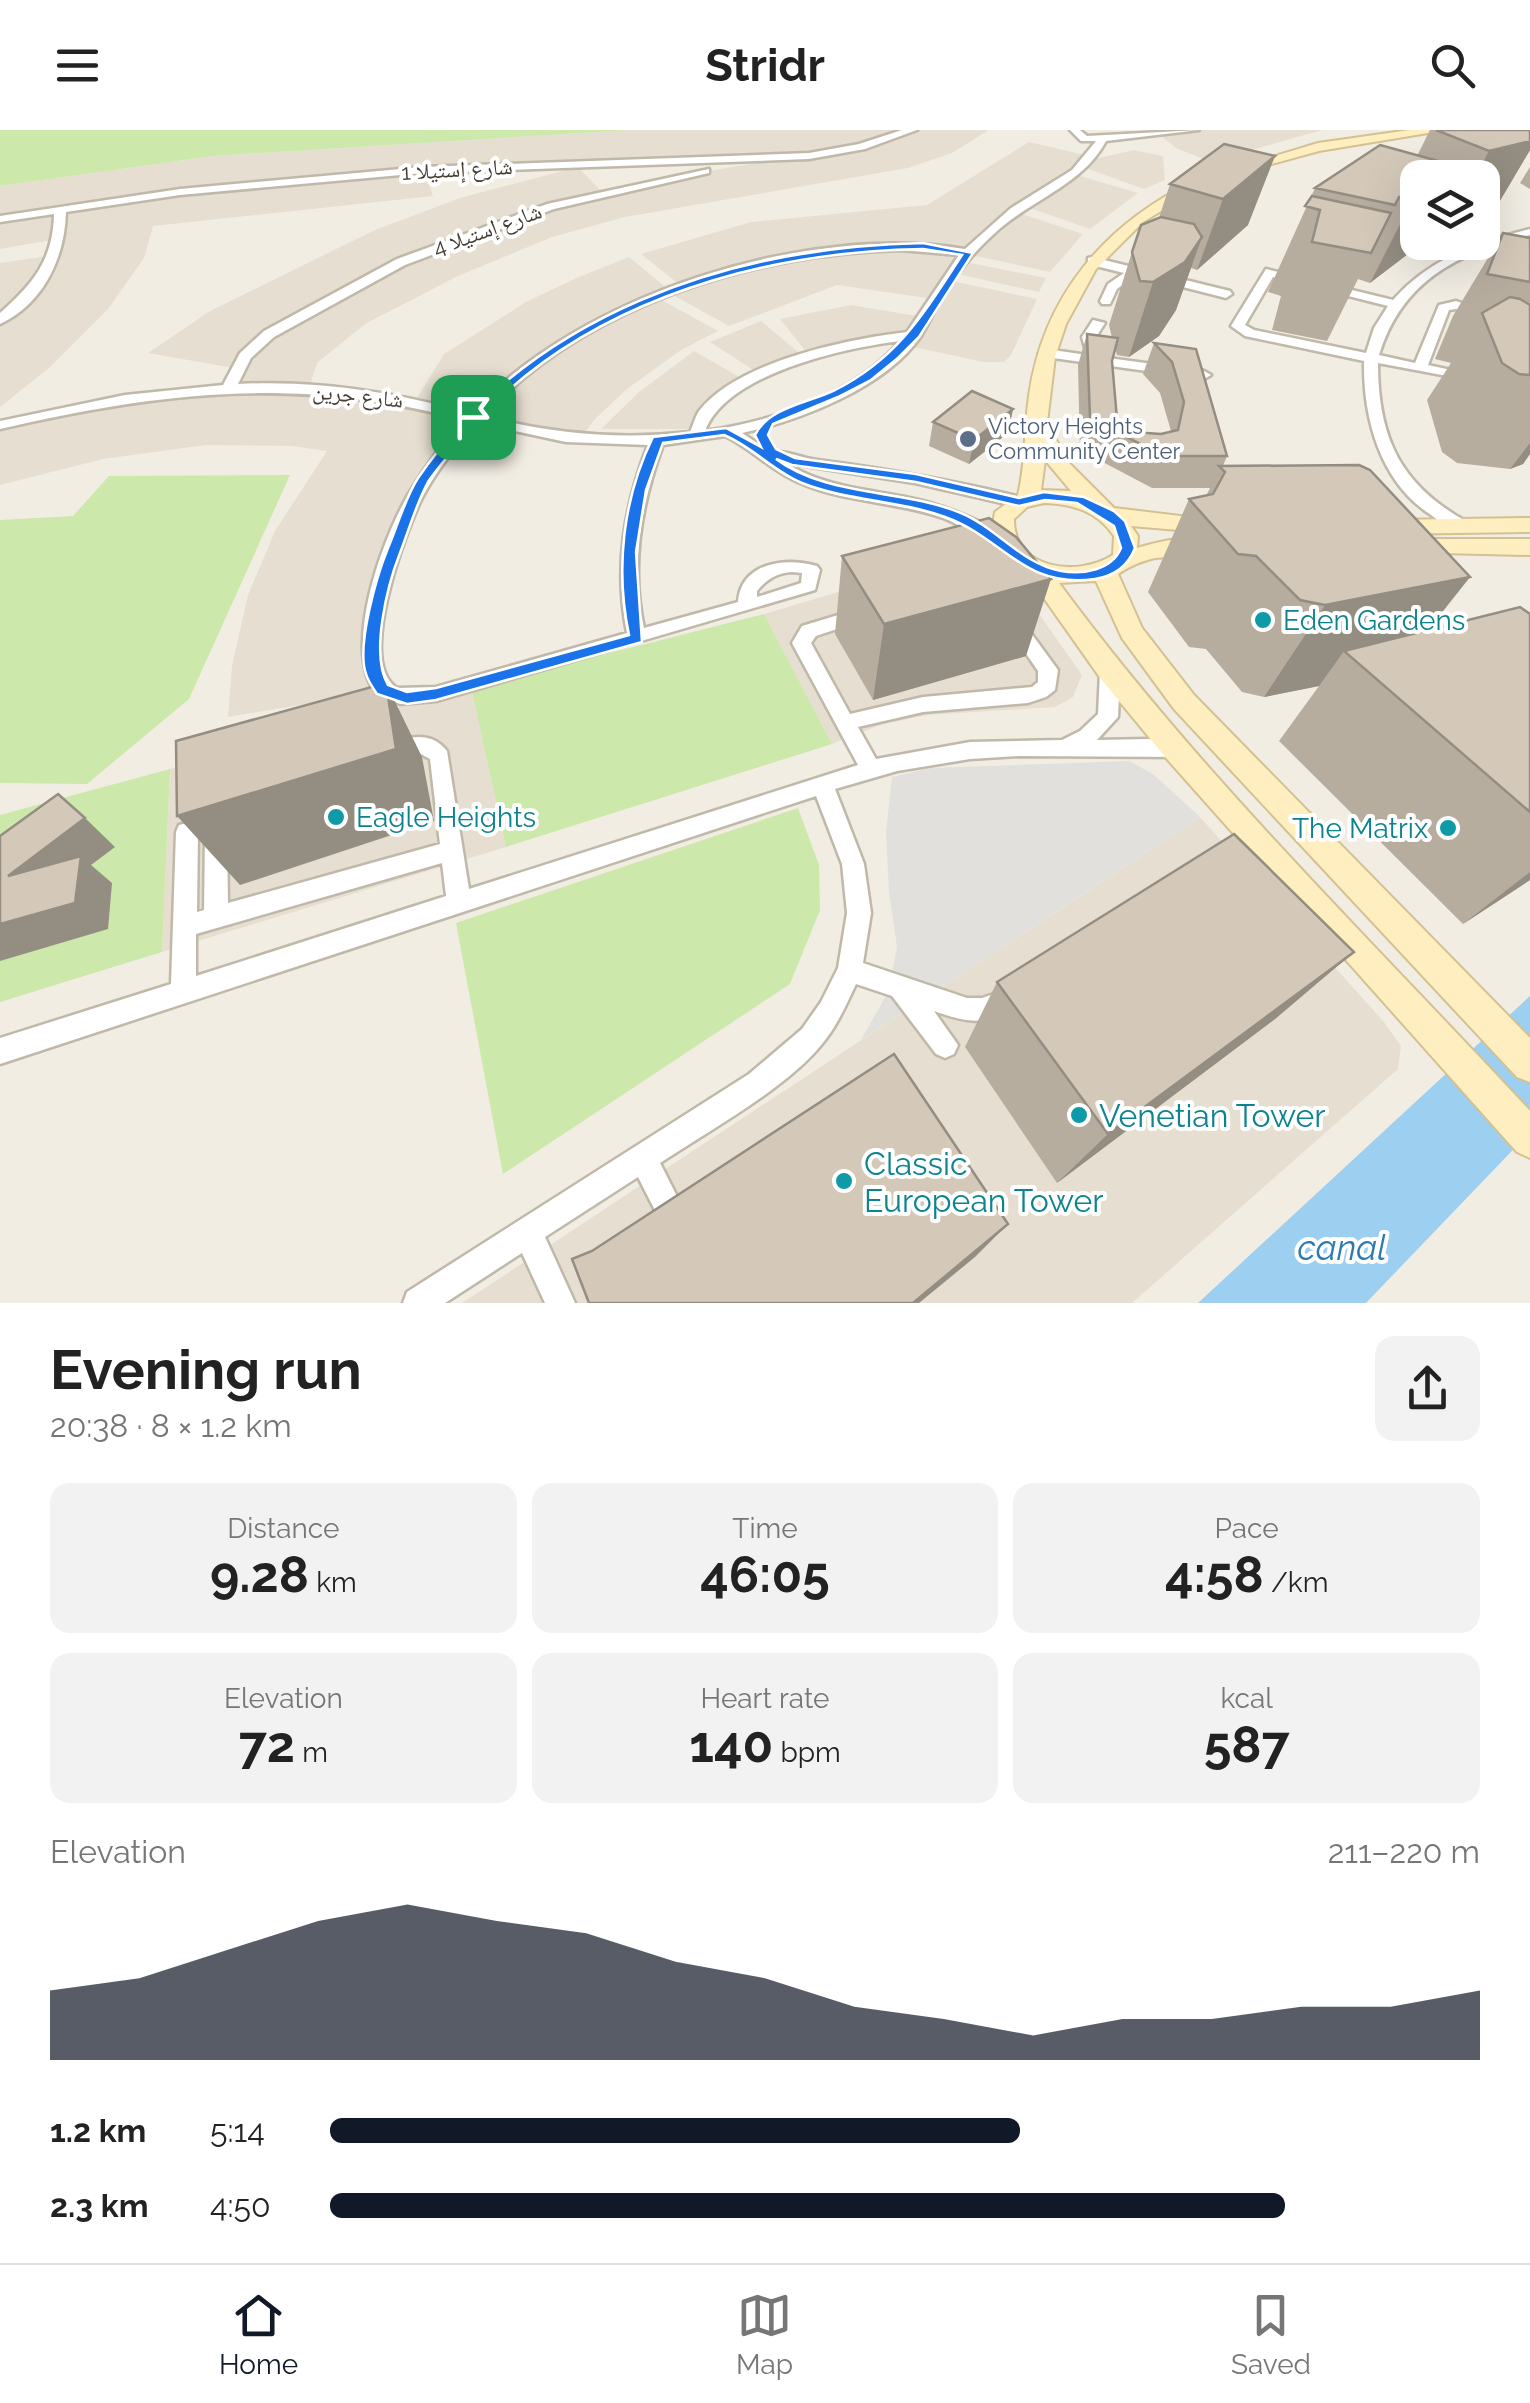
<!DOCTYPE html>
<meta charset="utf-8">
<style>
:root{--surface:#fff;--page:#f2f2f2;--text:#222;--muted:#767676;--line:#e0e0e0;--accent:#111827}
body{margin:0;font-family:Raleway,"Noto Naskh Arabic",sans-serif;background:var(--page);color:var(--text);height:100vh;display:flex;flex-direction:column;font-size:38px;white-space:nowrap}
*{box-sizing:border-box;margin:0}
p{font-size:32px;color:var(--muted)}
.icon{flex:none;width:55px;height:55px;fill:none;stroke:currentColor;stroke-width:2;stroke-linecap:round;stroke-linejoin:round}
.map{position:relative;height:1173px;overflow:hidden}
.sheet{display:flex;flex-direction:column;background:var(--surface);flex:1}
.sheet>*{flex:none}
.tools{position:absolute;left:1400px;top:30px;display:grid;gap:20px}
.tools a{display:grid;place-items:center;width:100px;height:100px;border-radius:20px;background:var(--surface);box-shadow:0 10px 40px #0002;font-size:50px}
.pin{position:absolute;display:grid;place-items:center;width:85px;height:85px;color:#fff;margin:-42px;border-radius:20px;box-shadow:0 5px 15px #0006}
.round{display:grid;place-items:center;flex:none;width:105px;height:105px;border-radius:20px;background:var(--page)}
.overview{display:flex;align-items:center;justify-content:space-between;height:170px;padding:0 50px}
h1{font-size:55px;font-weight:700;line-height:75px}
.stats{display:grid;grid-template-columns:repeat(3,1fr);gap:15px;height:170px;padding:10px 50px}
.stats div{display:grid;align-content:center;border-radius:20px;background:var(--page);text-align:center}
.stats b{font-size:50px;font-weight:700}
.stats small{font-size:28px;font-weight:400}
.stats p{font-size:28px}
.chart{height:280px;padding:20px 50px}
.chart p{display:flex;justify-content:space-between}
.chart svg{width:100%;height:180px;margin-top:10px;fill:var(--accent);opacity:.7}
ul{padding:0 50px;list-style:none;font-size:32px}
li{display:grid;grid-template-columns:160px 120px 1fr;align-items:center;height:75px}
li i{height:25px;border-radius:12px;background:var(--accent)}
header{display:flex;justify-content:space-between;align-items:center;height:130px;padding:0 50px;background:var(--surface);font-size:45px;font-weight:700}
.tab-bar{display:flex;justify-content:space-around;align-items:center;height:140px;border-top:2px solid var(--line);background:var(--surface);font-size:28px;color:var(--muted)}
.tab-bar a{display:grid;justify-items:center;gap:5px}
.tab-bar .selected{color:var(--accent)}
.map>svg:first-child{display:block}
</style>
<header><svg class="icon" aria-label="menu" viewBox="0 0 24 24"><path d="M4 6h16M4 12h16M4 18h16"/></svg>Stridr<svg class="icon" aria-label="search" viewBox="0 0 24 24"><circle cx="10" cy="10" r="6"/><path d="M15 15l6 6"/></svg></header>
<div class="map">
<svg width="1530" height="1173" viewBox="0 0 1530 1173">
<rect width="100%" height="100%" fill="#f2ede3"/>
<path fill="#e6dfd1" d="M629,0h360l-37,23 -44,15 -283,49 -73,20 -94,39 -93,48 -48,39 -7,22 107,13 27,-44 82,-52 48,-23 55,-22 39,32 12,-4 -39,-31 110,-32 176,-17 102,-63 69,16 36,-8 29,6 2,24 -21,9 -56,-20 -11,6 61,18 -48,36 -63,-22 -8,6 64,21 -33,38 -79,-17 -5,7 80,16 -7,14 -82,-18 -5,7 85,18 -26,56 -7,7h-20l-81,-17 8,-14 -103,23 -28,-35 71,-14 66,11 10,-18 -90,-13 -108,41 -58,-32 -11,5 58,32 -37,19 -54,39 -32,30 -12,16 -98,-11 -32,23 -32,49 -27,77 -14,73 9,35 6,8 -167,28 4,-51 16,-71 27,-64 52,-80 -35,-5 -86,-1 -103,14 -103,26v-58l116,-26 107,-12 10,-21 -85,-15 62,-42 165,-81 88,-33 115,-30 22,23 172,-30 -347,12 8,24 -280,30 -9,32 -36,51 -59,59 -49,39v-144l54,-8 4,-16 -58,10v-63l213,-30z
M1154,0h168l-112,32 -34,-14z
M761,191l43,36 -43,18 -51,-33z
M694,221l54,31 -56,47h-91l38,-37z
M1008,440l74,105 -9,22 -18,10 -127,8 -45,9 -51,20 -68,-130 138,-41z
M471,558l35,159 -344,105 8,-183z
M1200,687l184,205 17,24 -3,23 -266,234h-670z"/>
<path fill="#cde8ab" d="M0,0h629l-416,26 -213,30z
M290,345l-101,224 -102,85 -87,-1v-263l73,-4 36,-40z
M764,484l68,130 -326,103 -35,-159z
M170,639l-8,183 -162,50v-187z
M798,678l21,57 1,45 -30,74 -287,190 -47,-251z"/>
<path fill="#e2e0dc" d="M1129,631l24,13 47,43 -339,223 27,-48 9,-45 -8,-55 -3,-60 6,-55 39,-9z"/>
<path fill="#9dcff1" d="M1530,866v136l-164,171h-168z"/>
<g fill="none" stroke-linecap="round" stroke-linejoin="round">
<g stroke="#c0b8a9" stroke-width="5">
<path id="street" d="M902,0h15l-52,19 -56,10 -386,14 -243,22 -114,17c-1,46 -23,92 -66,112v-11c33,-29 53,-53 54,-99l-54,8v-6l180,-27 243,-22 386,-14 50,-9z
M1070,0h10l7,6 112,-6 -93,11c-23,44 -76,59 -111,92 -21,19 -38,39 -53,64 -7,12 -15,30 -21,39 -36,52 -120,84 -179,97l29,19c15,-2 31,6 46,8 70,9 139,21 208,38l2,4 -8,5 -104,-24 -129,-20c36,23 78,26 119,34 35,7 65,18 95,36v8c-18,3 -39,-17 -57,-23 -47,-17 -99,-15 -145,-36 -27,-11 -47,-34 -73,-46l-62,9c-22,59 -33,120 -19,183l94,-26c3,-40 48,-45 79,-36l3,4 -5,20 -379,111 -36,3 -24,-10c-34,-46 6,-154 32,-199 16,-27 35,-53 56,-75 -165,-44 -300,-29 -464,9v-8l125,-26 98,-10 17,-32 24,-22 133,-72 150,-55 162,-35v4l-155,36 -149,56 -131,72 -23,21 -13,26c80,-4 155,8 233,29 111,-119 334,-190 494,-164l46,-41 61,-38 24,-29h-15zM901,120l58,5 -52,77c-59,7 -169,29 -208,79 -4,6 -6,15 -9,21 -70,8 -138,2 -206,-16 102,-111 269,-162 417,-166zM900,211c-46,54 -126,80 -195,90 22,-58 140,-83 195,-90zM477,293l89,19 82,3c-24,62 -34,123 -21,188l-191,54 -39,1c-41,-26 8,-155 25,-190 14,-27 34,-52 55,-75zM792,442l10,1 -1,10 -44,14v-6c10,-12 20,-18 35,-19z
M1530,99v6c-72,18 -128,45 -151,120l36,8 24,-58 17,-4 35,12 -6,4 -29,-8 -7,1 -21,55 46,10v6l-96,-18c0,76 23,122 89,159v8c-14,2 -25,-7 -36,-15 -51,-33 -68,-97 -67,-154l-119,-25 -14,-10 35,-57 127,31c37,-42 85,-58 137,-71zM1273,147l115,29 -14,22 -8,25 -112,-23 -9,-5z
M1092,127l138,34 2,3 -6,4 -90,-23 -19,14 -7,15h-8l-2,-3 8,-17 16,-11 -36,-9v-6z
M1093,190l12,3 -9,14 5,20 103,14 7,4 -7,4 -158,-22 -7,-4 7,-4 41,6 -5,-18z
M858,479l9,6 -3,5 -48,16 -5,7 39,71 73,-17 109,-10 6,-5v-11l-33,-48 9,-7 6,2 38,52 -3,20 -9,7 -18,6 -105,9 -65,15 18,32 94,-17 92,-2 18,-9 18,-17 2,-42 10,-7 10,7 -2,45 -21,23 52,-1 35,6 3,6 -3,6 -166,-1 -48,3 -73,12 -62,18 29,75 7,49 -8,50 104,35h15l26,-9 9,3 4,9 -4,9c-36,14 -46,14 -83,1l24,34 -4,9 -9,4 -9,-4 -44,-58 -36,-12c-10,21 -19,42 -34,60 -35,44 -114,87 -162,119l28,55 -4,10 -10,4 -10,-4 -26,-51 -93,60 30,66h-30l-23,-50 -77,50h-42l4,-11 342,-218 53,-45 19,-27 17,-34 9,-55 -5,-49 -26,-68 -816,268v-26l171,-54 5,-152 3,-7 8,-2 8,2 3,7 -1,80 7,-2 1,-76 3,-7 8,-2 8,2 3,7 1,69 212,-59 -10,-85 -11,-6 -26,5 -7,-2 -3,-6 3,-6c22,-7 45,-14 61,7l22,138 389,-124 -66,-122 10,-17zM442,733l4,33 -250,80v-42z"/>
</g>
<g stroke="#d3c192" stroke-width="4">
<path id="secondary" d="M1410,0h36l-127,21 -80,22 -7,-4 86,-26z
M1194,51l12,3 -63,38 -47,47 -30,55 -11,33 -8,65 20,39 47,47 108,13 3,5 -11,7 -83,-7 7,10 -1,12c20,-6 66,-18 81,-1 -13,15 -44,8 -63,11 -14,3 -25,8 -37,16l24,54 52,67 336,343v44l-13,-5 -343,-368 -52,-71 -26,-57 -37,2c139,189 311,356 471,528v47l-13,-6 -350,-393 -66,-80 -74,-105 -25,-16 -11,-21 4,-25 23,-17c8,-32 6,-66 11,-99 14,-100 76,-172 165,-215zM1045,330l26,31 -30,-1zM1044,373c29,1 53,8 70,33l-1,19c-36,23 -100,14 -99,-36l13,-12z
M1530,388v14l-143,2 -11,-7 11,-7z
M1404,409h126v16l-134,-3 -4,-5 4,-5z"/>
</g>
<use href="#street" fill="#fff" fill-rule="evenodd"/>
<use href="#secondary" fill="#ffefc0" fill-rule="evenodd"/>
</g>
<path fill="#b6ad9f" d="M1430,0h100v20l-42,71 -6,-43h-64l-1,69 -47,36 -12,-4 -31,62 -55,-11 9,-34 -13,-4 47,-104 102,-32z
M1224,14l24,81 -51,45 -6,-2 -15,42 -17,26 -30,21 -12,-2 -2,-7 -3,13 6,70 43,3 10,-3 -11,-38 -17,-19 11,-31 42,6 31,107 -4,10 247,111 -42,53 102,-16v266l-67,44 -184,-183 40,-55 -55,11 -22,-5 -36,-43 -17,-2 -41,-55 41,-93 17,-3 4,-8h-58l-72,-38 -2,-85 9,-31 25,4 -3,-13 23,-73 27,-34 11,-34z
M1530,37v22l-10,-6z
M1503,103l27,5v216l-7,10 -13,5 -53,-6 -15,-11 -15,-52 24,-37 -16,-4 18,-43z
M1013,279l-5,24 -39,31 -40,-18 4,-24z
M842,426l184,100 -153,44 -38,-66z
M1354,822l-79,67 -218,164 -92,-136 32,-65z"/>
<path fill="#948d82" d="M1530,11v9l-42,71 -6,2v-45h-7l14,-27z
M1275,26l-27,69 -51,45 26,-71z
M1460,37l-6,11h-8z
M1418,68v44h1l-2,5 -47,36 42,-82z
M1202,107l-26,73 -17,26 -30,21 24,-75z
M1013,279l-5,24 -39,31 5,-24z
M1530,313v11l-7,10 -13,5z
M1470,447l-74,93 -52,-19 -25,35 -55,11 61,-92z
M1051,449l-25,77 -153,44 11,-76z
M386,553l36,74 12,64 -194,64 -63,-69z
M85,688l30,29 -24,18 21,18 -4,46 -108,32v-37l8,-48z
M1530,742v8l-67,44z
M1354,822l-79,67 -218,164 51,-49z
M1008,1094l-33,33 -56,46h-6z"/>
<path fill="#d4c9b9" stroke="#948d82" stroke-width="2.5" d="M1436,0h94v11l-41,10z
M1224,14l51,12 -52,43 -53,-15z
M1380,15l80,22 -14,11h-28v20l-6,3 -13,-4 -4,8 -80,-17z
M1312,66l79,17 -20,40 -59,-11 8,-32 -15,-4z
M1161,87l33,7 8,13 -17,25 -32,20 -13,-1 -8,-29 9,-27z
M1503,103l27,5v44l-43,-8z
M1510,167l10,2 10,6v70l-11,-1 -17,-11 -20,-50z
M1087,204l31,4 -6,23 6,70 43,3 17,-4 6,-28 -12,-40 -18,-19 42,6 31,107h-63l-74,-38z
M972,261l41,18 -39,31 -41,-18z
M1359,335l11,5 100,107 -145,28 -25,-5 -44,-44 -18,-2 -49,-55 24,-5 12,-22 -6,-6z
M989,388l27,19 35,42 -167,45 -42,-68z
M1520,477l10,7v198l-186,-161z
M386,553l10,66 -219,67 -1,-75z
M58,664l27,24 -77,58 73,-20 -6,47 -75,21v-88z
M1234,704l120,118 -246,182 -111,-152z
M894,924l114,170 -95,79h-324l-17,-44 20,-8z"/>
<path fill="#1a73e8" stroke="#fff" stroke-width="2.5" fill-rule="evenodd" d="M923,113l50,10 -54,84 -21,21 -27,22 -33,17 -65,27 -5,11 8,14 19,9 121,16 103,24 25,-6 40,5 30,14 11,10 10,27c-7,18 -20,28 -40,31 -72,10 -91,-41 -150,-62 -46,-17 -98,-16 -143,-34 -29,-12 -49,-36 -78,-48l-61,8 -17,47 -10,62 6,90 -206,58 -29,4 -30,-10c-4,-6 -9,-13 -11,-20 -10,-28 11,-99 22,-126 10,-23 17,-50 30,-70 114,-165 312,-231 505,-235zM923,119l39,6c-38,58 -63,102 -127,135 -27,13 -66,17 -80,45l6,12 -35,-19 -73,9c-30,61 -38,131 -24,198l-193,53 -29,4 -19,-7c-18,-30 -1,-99 12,-132 9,-23 16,-49 28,-71 8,-12 19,-24 28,-36 109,-139 296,-194 467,-197zM776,329l16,6 124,17 103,24 26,-6 32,3 37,23 7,22c-9,22 -38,27 -60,23 -39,-7 -64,-43 -100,-58 -58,-24 -134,-16 -185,-54z"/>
<circle fill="#5c6f8a" stroke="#fff" stroke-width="4" cx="968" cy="309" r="10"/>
<g fill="#0f9aa8" stroke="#fff" stroke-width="4">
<circle cx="1263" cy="490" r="10"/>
<circle cx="336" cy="687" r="10"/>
<circle cx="1448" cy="698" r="10"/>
<circle cx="1079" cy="985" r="10"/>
<circle cx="844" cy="1051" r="10"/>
</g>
<g text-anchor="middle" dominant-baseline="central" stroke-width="8" stroke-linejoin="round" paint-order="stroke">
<g font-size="22" fill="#443d33" stroke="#fff">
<text transform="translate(457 39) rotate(-3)">شارع إستيلا 1</text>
<text transform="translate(487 99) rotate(-20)">شارع إستيلا 4</text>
<text transform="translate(358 265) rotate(6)">شارع جرين</text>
</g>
<g font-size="22" fill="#4e5e75" stroke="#fff" text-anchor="start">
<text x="988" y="296">Victory Heights<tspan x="988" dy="25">Community Center</tspan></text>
</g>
<g font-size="28" fill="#0d838f" stroke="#fff" text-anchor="start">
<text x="1283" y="490">Eden Gardens</text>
<text x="356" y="687">Eagle Heights</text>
<text x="1428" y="698" text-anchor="end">The Matrix</text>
</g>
<g font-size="32" fill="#0d838f" stroke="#fff" text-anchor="start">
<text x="1099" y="985">Venetian Tower</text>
<text x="864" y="1033">Classic<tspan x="864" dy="37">European Tower</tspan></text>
</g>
<g font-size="35" font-style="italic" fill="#2b7ab1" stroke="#fff">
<text x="1342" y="1117">canal</text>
</g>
</g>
</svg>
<div class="tools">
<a><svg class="icon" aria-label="layers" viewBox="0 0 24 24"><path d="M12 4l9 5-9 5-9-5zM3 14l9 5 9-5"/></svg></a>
</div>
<div class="pin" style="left:473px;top:287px;background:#1e9e55"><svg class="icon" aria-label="arrive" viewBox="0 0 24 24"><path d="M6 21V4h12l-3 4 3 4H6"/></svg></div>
</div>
<section class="sheet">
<div class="overview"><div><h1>Evening run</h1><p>20:38 · 8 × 1.2 km</p></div><a class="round"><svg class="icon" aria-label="share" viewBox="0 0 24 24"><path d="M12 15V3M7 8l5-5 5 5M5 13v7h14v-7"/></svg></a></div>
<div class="stats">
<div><p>Distance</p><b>9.28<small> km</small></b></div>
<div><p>Time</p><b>46:05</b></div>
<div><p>Pace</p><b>4:58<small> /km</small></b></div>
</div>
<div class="stats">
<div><p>Elevation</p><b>72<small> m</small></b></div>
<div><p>Heart rate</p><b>140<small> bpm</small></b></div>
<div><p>kcal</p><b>587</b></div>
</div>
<div class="chart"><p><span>Elevation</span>211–220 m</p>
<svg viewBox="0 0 160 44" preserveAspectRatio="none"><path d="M0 44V27L10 24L20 17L30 10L40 6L50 10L60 13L70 20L80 24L90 31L100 34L110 38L120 34L130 34L140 31L150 31L160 27V44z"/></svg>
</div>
<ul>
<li><b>1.2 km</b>5:14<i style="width:60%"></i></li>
<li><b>2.3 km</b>4:50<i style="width:83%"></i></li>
</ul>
</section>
<nav class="tab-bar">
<a class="selected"><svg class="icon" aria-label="home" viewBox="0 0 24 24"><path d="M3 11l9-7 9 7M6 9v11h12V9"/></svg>Home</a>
<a><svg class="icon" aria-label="map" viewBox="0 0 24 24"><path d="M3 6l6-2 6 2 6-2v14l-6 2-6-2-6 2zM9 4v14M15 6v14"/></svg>Map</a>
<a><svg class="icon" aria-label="saved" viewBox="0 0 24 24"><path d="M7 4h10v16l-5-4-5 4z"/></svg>Saved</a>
</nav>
